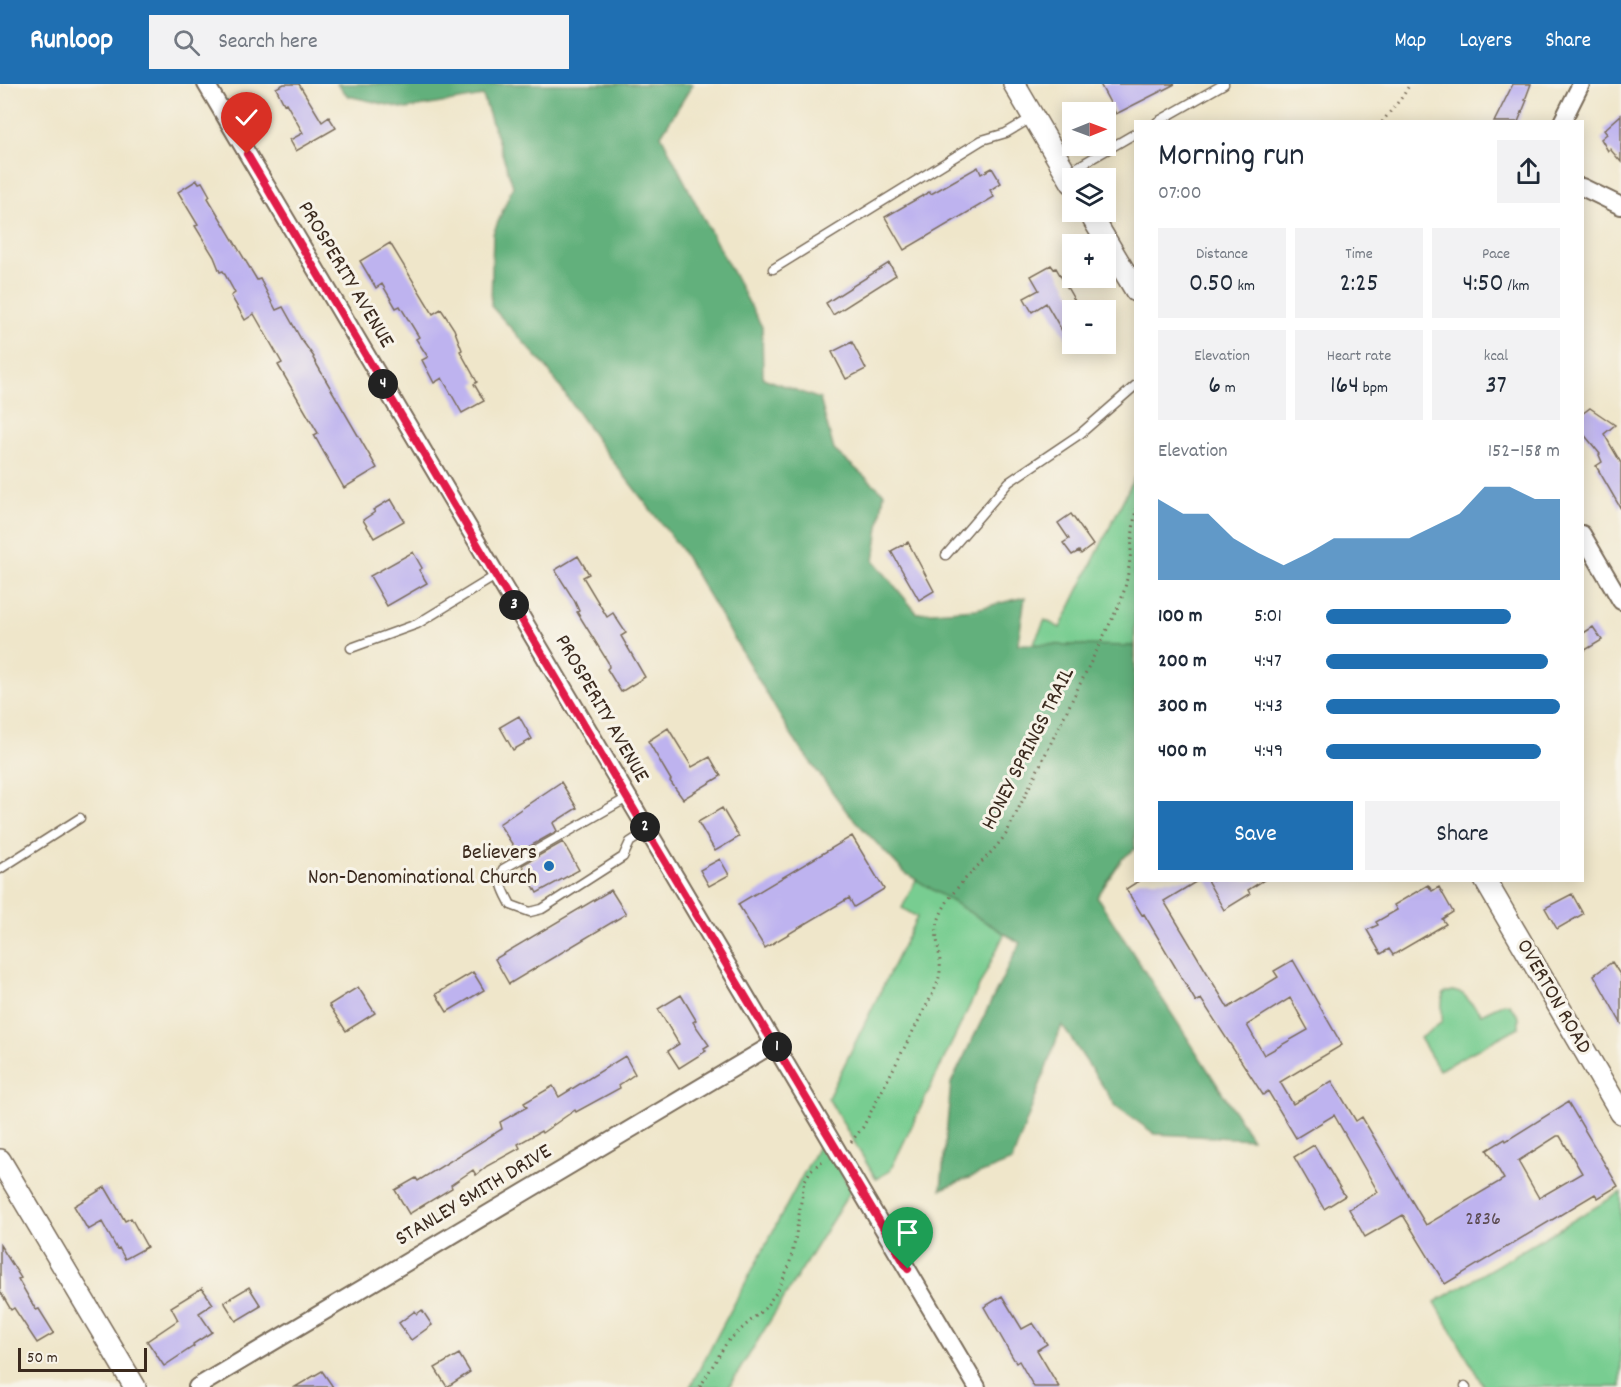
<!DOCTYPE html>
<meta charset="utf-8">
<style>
:root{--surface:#fff;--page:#f2f2f3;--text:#1f2937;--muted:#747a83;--accent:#1f6fb2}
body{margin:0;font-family:Dekko,sans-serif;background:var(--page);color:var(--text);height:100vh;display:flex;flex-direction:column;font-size:22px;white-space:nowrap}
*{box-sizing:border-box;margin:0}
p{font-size:20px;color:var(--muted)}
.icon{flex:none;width:33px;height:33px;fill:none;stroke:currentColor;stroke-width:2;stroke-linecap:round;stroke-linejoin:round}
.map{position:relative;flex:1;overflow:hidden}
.drawer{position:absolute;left:1134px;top:36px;width:450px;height:762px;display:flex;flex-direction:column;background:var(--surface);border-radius:0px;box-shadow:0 3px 15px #0003}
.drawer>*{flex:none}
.needle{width:39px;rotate:89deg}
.controls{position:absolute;left:1062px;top:18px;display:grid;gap:12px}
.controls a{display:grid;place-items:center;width:54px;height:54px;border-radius:0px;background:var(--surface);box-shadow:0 3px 15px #0003;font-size:30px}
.scale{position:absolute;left:18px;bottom:15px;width:129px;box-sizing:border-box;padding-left:6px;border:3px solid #3b2a1e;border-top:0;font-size:16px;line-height:21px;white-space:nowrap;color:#3b2a1e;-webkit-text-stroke:4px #f7f3e8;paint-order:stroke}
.pin{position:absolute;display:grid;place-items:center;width:51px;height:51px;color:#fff;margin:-62px -26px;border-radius:50% 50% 50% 0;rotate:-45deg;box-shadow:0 0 6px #0007}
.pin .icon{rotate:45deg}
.km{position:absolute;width:30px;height:30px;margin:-15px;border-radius:50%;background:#222;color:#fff;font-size:16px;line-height:30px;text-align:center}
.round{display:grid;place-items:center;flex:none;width:63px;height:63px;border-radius:0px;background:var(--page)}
.summary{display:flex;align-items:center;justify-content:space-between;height:102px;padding:0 24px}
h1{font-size:33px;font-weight:600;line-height:45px}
.figures{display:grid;grid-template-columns:repeat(3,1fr);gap:9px;height:102px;padding:6px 24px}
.figures div{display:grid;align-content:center;border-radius:0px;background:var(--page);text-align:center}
.figures b{font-size:26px;font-weight:600}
.figures small{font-size:16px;font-weight:400}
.figures p{font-size:16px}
.chart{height:168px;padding:12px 24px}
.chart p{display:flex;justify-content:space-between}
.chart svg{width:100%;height:108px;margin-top:6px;fill:var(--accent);opacity:.7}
.action{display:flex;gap:12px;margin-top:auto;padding:12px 24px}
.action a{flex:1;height:69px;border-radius:0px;background:var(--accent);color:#fff;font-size:24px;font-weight:600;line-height:69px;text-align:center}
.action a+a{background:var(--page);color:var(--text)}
ul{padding:0 24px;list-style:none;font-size:20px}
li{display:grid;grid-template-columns:96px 72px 1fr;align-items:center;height:45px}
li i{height:15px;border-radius:8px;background:var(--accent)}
header{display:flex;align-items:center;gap:36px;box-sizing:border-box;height:84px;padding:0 30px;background:var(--accent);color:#fff}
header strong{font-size:28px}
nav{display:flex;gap:33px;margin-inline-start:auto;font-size:21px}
.search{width:420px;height:54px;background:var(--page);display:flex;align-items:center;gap:15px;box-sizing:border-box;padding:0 21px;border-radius:0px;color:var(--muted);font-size:22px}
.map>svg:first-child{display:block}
</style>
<header>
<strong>Runloop</strong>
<div class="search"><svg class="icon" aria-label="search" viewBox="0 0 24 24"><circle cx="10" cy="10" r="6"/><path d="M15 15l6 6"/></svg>Search here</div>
<nav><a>Map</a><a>Layers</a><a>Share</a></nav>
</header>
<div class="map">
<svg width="1621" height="1303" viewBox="0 0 1621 1303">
<rect width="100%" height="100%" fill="#f7f3e8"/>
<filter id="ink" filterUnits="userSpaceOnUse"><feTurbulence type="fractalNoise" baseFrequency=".0167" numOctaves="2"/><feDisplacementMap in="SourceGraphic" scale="12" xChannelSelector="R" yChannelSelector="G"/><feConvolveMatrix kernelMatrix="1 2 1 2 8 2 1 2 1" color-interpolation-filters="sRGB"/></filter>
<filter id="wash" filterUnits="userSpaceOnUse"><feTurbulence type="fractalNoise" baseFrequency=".008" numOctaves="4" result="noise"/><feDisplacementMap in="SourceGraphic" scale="24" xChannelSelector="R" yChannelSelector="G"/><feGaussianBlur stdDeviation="1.35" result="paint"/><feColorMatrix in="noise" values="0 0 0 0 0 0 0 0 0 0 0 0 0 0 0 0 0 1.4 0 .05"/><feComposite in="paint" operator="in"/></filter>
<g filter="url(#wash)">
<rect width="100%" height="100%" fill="#efe6ca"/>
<path fill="#78cd91" stroke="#5a7c58" stroke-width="1.5" d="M1135,392v187l-245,508 -14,8 -48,-81 89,-181 -15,-9 143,-288 15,8z
M1453,907l10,3 18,20 23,-11 5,1 10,13v10l-80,43 -19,-32 22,-16c1,-10 -2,-20 2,-29z
M822,1055l29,51 -122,197h-39z
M1621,1108v195h-137l-49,-85z"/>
<path fill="#62b07b" stroke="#4e6d4c" stroke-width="1.5" d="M337,0h356l-32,51 47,92 54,100 1,51 57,21 14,51 50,43 -10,68 43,52 59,-4 49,-12 -7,47 117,2v203l-13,10 -25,38 155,242 -97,-5 -39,-28 -54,-81 -50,136 -71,28 10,-106 69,-140 -115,-70 -58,-61 -54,-74 -112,-189 -79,-102 -56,-80 -55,-61 2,-72 20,-48 -30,-90 -77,13 -58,-13z"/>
<g id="blocks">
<path fill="#beb3ef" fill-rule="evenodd" d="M284,0h15l23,38 7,-5 7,11 -40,23 -6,-11 13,-7 -17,-30 -2,1 -8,-16z
M1100,0h75l-59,30z
M1513,0h18l-6,16h2l-9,22h-24z
M1621,31v47l-11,-13 -2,2 -7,-12 6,-5 -3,-4z
M978,83l3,7 11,-6 9,15 -11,7 4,7 -90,53 -19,-33 44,-25 2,2z
M197,96l2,3 3,-1 8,14 -2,2 49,82 3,-1 16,31 7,-3 18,32 13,18 -1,1 64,110 -33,20 -30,-53 4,-2 -40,-68 4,-2 -28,-49 -9,6 -14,-24 4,-3 -12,-22 -3,1 -6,-15 -19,-31 3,-1 -20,-33z
M390,159l43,71 8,-5 13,20 8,21 -2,1 17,31 -3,2 10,17 -22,12 -20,-35 -8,5 -12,-23 6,-3 -12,-18 3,-2 -19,-31 -4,2 -14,-24 -6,4 -16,-27z
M889,179l7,12 -63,40 -7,-12z
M1051,181l3,4 2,-1 24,42h-8v38l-26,-45 -14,9 -8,-14 15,-8 -8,-14z
M852,258l14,27 -20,10 -14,-27z
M1590,324l25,17 -11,9 17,29v46l-25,-43 6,-4 -3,-7 1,-1 -18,-22v-18z
M391,415l13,22 -30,17 -11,-18 12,-8 -2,-2z
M1071,430l22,31 -12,9 -2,-3 -7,4 -9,-12 6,-4 -11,-16z
M908,458l26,49 -15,9 -28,-49z
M413,468l9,16 -3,2 8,13 -40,23 -17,-30z
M578,472l11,18 -6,3 24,40 6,-4 13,20 -5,3 24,41 -24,15 -14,-23 2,-2 -1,-5 -31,-50 2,-1 -5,-11 -19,-30z
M1593,543l9,13 -20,12v-18z
M519,632l13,23 -19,11 -13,-23z
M668,644l24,39 18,-10 11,19 -38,23 -13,-18 1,-1 -23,-39z
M561,698l16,26 -24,15 4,8 -39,22 -19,-29z
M722,724l17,29 -24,14 -17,-29z
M852,752l32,53 -30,18 -5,-9 -84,50 -27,-44z
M563,758l16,28 -42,23 -15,-28z
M720,775l9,16 -20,11 -9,-16z
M1140,796h59l-35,21 64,107 50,-31 -4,-6 19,-11 49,85 -62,37 13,22 39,-23 24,40 6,-4 64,108 78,-46 -17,-29 18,-11 1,2 62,-39 50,84 -20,12 -3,-4 -150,90 -42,-69 -38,22 -16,-28 29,-17 -44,-77 -38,23 -28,-47 -5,4 -62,-96 -5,3 -52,-88 -2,1 -16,-26zM1290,914l18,32 -44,25 -17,-30zM1557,1052h3l22,37 -43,25 -21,-37z
M1207,796h57l-16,10 2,4 -26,16z
M1428,801l4,6 7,-4 14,25 -11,7 4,5 -53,31 -4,-6 -8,5 -14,-24 11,-5 -2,-3 21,-12 -3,-5z
M611,806l15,24 -117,70 -14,-25z
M1572,810l11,20 -26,15 -12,-21z
M1612,878l9,14v47l-27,-48z
M473,888l11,18 -37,22 -11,-18z
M358,903l17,26 -29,18 -17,-26z
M681,911l15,25 -3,2 16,23 -5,3 2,3 -27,17 -11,-17 11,-7 -21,-35z
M625,972l10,18 -16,11 1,3 -44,24 -1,-2 -33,23 -1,-2 -23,13 2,4 -33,18 -11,9 -3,-5 -22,15 1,3 -43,26 -14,-24 21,-12 2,3 84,-52 -2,-7 27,-15 -3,-4 29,-17 6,11z
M1314,1061l31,51 -21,13 -30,-52z
M105,1103l20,34 6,-3 16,29 -22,12 -6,-11 -2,1 -15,-27 -14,8 -14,-24z
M0,1161l21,33 -3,1 18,31 3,-1 15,24 -17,10 -23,-35 -3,2 -11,-19z
M249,1203l12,19 -25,15 -12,-19z
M202,1204l11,16 -14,9 13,19 -19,12 1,2 -30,20 -17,-25 31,-21 -7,-13z
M1002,1212l20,33 11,-6 14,21 -10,6 22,37h-25l-15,-26 -3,2 -32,-56z
M422,1226l10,15 -21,15 -12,-17 16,-12 2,3z
M459,1270l11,18 -23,15 -12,-19z
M322,1287l11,16h-38z"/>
</g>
</g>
<g filter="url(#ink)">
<use href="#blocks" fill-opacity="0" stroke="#7a6c5a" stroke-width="1.5"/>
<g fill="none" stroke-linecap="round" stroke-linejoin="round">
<g stroke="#7a6c5a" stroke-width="11">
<path id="service" d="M1157,38l67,-38
M1067,89l69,-40
M773,185l209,-129 24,-7 27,-16
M946,471l63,-73 71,-48 56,-49
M351,564l66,-24 80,-49
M627,714l-124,71c-5,14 2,24 8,36l19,7 12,-3 81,-52 7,-15 17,-11
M0,785l80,-51
M1465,1302l1,1"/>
</g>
<g stroke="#7a6c5a" stroke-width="20">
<path id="minor" d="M206,0l771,1303
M1562,38l19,-38
M1582,103l39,19
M1582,450l39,67
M197,1303l578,-344"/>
</g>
<g stroke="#7a6c5a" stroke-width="24">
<path id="tertiary" d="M1014,0l58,99
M1089,128l47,79
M1485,796l136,233
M0,1076l135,227"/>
</g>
<path stroke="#7a6c5a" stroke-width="3" stroke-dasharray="1.5 4.5" stroke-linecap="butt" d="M1382,38l21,-26 7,-12
M851,1058l12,-15 71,-136c4,-9 7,-17 6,-27 0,-14 -6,-28 -2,-42 10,-35 48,-59 68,-88l113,-229c13,-30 11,-64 17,-96
M700,1303l27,-45 38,-34 13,-18 11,-24 6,-25 9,-59 7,-12 14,-11"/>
<use href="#service" stroke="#fff" stroke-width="8"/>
<use href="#minor" stroke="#fff" stroke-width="16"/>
<use href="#tertiary" stroke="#fff" stroke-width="21"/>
</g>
</g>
<g fill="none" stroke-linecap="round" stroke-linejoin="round" filter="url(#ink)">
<g stroke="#fff" stroke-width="12">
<path id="route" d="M247,70l380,644 281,471"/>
</g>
<use href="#route" stroke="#e11d48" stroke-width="8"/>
</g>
<circle fill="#1f6fb2" stroke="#f7f3e8" stroke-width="2" cx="549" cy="782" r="6"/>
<g text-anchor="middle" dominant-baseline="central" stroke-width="6" stroke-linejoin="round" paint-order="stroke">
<g font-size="20" fill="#5c4c52">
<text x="1483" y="1136">2836</text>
</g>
<g font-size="22" fill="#3b2a1e" stroke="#f7f3e8">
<text transform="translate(345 191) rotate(59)">PROSPERITY AVENUE</text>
<text transform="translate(601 625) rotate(60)">PROSPERITY AVENUE</text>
<text transform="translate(1029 665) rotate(-63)">HONEY SPRINGS TRAIL</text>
<text transform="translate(1553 913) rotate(60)">OVERTON ROAD</text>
<text transform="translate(474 1112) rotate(-31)">STANLEY SMITH DRIVE</text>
</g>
<g font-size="22" fill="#3b2a1e" stroke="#f7f3e8" text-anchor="end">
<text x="537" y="769">Believers<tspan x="537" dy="25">Non-Denominational Church</tspan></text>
</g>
</g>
</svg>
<div class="controls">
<a><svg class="needle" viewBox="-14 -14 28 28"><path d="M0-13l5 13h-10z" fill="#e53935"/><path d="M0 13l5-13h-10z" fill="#747a83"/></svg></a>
<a><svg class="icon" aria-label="layers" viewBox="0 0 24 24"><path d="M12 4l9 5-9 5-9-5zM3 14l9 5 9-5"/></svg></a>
<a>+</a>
<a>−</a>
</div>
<div class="scale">50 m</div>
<div class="pin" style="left:908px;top:1185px;background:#1e9e55"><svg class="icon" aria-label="arrive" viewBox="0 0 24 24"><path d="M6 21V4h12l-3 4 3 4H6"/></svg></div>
<div class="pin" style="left:247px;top:70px;background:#d93025"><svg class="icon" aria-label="check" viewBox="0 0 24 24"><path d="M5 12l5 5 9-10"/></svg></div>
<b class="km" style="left:777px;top:963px">1</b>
<b class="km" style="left:645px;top:743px">2</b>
<b class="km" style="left:514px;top:521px">3</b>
<b class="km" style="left:383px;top:300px">4</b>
<section class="drawer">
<div class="summary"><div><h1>Morning run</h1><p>07:00</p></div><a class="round"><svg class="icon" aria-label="share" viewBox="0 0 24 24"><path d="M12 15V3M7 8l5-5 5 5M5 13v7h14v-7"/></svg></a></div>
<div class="figures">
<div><p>Distance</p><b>0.50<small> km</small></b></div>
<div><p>Time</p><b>2:25</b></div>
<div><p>Pace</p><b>4:50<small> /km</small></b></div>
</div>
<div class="figures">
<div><p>Elevation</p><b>6<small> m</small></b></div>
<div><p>Heart rate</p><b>164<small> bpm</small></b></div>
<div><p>kcal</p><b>37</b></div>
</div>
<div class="chart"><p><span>Elevation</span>152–158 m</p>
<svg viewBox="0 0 160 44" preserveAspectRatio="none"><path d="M0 44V11L10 17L20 17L30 27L40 33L50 38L60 33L70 27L80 27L90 27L100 27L110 22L120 17L130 6L140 6L150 11L160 11V44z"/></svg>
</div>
<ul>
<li><b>100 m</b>5:01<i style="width:79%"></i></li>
<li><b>200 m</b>4:47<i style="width:95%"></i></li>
<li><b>300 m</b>4:43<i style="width:100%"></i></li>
<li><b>400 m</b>4:49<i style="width:92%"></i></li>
</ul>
<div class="action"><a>Save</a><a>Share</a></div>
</section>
</div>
